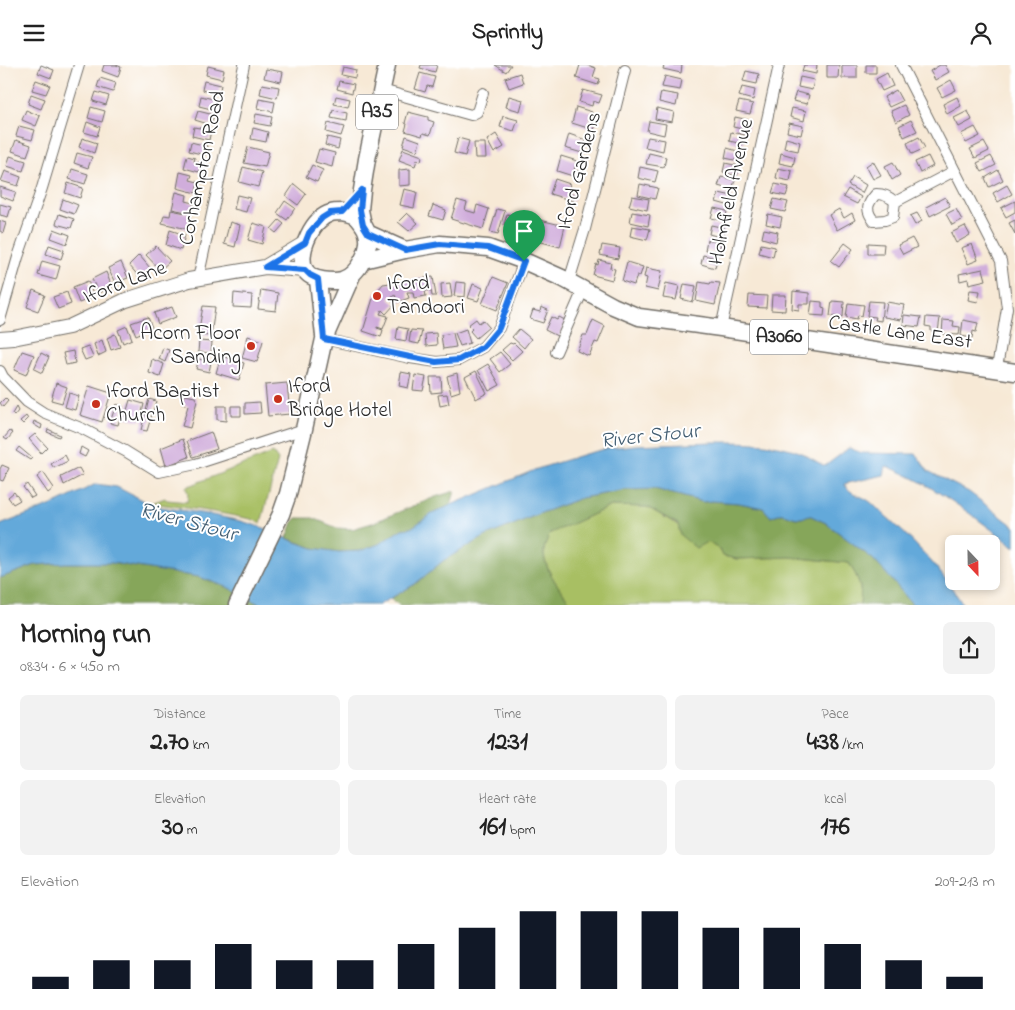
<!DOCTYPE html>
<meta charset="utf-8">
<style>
:root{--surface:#fff;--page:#f2f2f2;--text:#222;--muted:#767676;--accent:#111827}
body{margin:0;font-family:"Indie Flower",sans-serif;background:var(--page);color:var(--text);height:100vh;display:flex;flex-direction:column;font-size:19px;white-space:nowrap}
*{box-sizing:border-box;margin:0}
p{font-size:16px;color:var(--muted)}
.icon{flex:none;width:28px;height:28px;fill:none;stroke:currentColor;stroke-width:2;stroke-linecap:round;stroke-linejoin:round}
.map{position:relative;height:540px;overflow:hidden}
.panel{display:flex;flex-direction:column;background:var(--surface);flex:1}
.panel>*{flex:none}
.needle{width:32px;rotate:158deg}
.buttons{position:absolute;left:945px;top:470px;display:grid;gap:10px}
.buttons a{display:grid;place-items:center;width:55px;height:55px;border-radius:8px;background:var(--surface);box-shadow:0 2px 8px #0003;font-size:25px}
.pin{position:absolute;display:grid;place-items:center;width:42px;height:42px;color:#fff;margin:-51px -21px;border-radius:50% 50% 50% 0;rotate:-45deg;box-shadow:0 0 5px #0007}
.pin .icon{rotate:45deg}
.round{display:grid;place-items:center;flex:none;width:52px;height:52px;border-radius:8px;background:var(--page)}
.summary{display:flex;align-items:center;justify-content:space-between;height:85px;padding:0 20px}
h1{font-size:28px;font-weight:700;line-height:38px}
.figures{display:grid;grid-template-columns:repeat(3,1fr);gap:8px;height:85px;padding:5px 20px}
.figures div{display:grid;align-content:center;border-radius:8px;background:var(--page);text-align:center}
.figures b{font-size:25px;font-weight:700}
.figures small{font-size:14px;font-weight:400}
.figures p{font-size:14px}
.chart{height:140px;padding:10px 20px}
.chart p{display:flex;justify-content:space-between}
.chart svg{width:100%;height:90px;margin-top:5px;stroke:var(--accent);stroke-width:6}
header{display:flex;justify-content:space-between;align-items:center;height:65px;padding:0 20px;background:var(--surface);font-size:22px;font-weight:700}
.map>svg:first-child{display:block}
</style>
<header><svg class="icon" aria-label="menu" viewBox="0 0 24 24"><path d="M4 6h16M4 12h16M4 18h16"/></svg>Sprintly<svg class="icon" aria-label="person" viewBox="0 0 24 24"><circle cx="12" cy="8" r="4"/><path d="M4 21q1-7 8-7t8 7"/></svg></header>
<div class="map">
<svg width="1015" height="540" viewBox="0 0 1015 540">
<rect width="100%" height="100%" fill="#fff"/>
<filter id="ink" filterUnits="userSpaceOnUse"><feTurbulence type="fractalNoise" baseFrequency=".02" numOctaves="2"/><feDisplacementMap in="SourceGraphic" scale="10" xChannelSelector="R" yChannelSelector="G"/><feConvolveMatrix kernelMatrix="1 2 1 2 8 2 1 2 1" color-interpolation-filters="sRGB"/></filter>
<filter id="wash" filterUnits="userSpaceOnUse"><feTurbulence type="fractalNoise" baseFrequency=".0096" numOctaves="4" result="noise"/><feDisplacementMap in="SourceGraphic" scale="20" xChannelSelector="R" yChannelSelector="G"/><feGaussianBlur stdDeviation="1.12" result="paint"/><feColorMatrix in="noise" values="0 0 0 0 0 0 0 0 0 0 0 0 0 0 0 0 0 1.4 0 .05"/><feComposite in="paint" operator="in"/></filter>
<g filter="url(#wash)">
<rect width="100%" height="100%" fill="#f7e9d6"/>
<path fill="#a8bf64" stroke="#6a7548" d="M273,388l5,7 -17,63 -10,-4 -37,-7 -62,-9 13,-5 2,2 20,2 1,-8 -2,-7z
M611,441l36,1 60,35c9,3 13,6 16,14l14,3 53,-2 59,6c10,17 13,22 11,42h-288c-11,-15 -30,-37 -28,-57 1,-5 4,-10 6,-15l24,-10z"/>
<path fill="#86a65a" stroke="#586842" d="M655,424l48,13 9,-1 27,2 24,5 8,9c15,-8 18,2 29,1 3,0 6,-2 9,-3l17,8 47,36 19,21 21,25h-53c2,-20 -1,-25 -11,-42l-59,-6 -53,2 -14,-3c-3,-8 -7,-11 -16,-14l-11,6 -16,-13 -2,-11 -31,-17 -36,-1 -37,17 -24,10c-2,5 -5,11 -6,16 -2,19 17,41 28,56h-173l-9,-6 25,-15 29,-24 42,-24 55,-23 40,-15 44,-8z
M455,426l-4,14 -19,9 -21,14 -9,1 -23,15 -19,7 -21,1 -26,-4 -26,-10 6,-16 4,-4h16l24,10 15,1 20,-6 63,-26z
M65,498h47l87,14 28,10 34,18h-261v-27l35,-13z"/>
<path fill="#64a9da" stroke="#486a82" d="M714,377c25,0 52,0 77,7 11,3 24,12 34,17l24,-18 13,5 54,1 12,17 41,21 46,35v20c-41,-30 -81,-63 -129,-81l-2,9 -40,9c8,12 15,10 25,17 3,2 6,5 9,8 32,28 63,59 85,96h-50l-21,-25 -19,-21 -47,-36 -17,-8c-3,1 -6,3 -8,3 -12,1 -15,-9 -30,-1l-8,-9 -24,-5 -27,-2 -9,1 -48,-13 -30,1 -44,8 -40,15 -55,23 -42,24 -29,24 -36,21h-118l-34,-18 -28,-10 -87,-14h-47l-30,2 -35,13v-53l57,-22 39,-19 21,3 36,19 54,8 34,7 23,7 29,13 20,7 26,4 21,-1 19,-7 23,-15 9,-1 21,-14 19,-9 86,-36 48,-15 24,-6 26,-3z"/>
<g id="blocks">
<path fill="#d0addb" d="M41,0l13,5 -3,8 -13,-5z
M104,0h12l5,2 -3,10 -16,-6z
M421,0h16l-2,7 -15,-4z
M495,0h16l-5,7z
M580,0h7l9,3 -3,9 7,2 -2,6 -22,-7z
M664,0h18l-1,8 -18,-4z
M804,0h13l-1,9 -14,-3z
M827,0h12l-1,13h-11z
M842,0h15v13h-15z
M866,0h10v8h-10z
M940,0h5l4,7 -14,8 -5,-9z
M208,1l16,4 -2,9 -16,-4z
M343,2l13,3 -1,8 -14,-3z
M266,4l17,3 -2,10 -17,-4z
M746,6l13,3 -2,10 -14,-3z
M420,8l15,4 -3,10 -5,-1 -2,6 -10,-3z
M520,8l3,10 -14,5 -4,-10z
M887,8l6,13 -11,5 -6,-12z
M665,11l17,4 -2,10 -18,-3z
M800,12l14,3 -2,10 -14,-3z
M100,13l16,5 -3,9 -16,-5z
M36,15l14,5 -4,9 -14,-4z
M951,15l5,10 -14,7 -5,-9z
M204,16l17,4 -2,9 -17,-4z
M339,16l15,3 -2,9 -15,-4z
M262,19l17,3 -2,11 -17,-4z
M742,22l13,3 -2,10 -14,-4z
M583,25l19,5 -3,8 -6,-2 -1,5 -13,-4z
M896,25l6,11 -13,6 -5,-10z
M96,27l13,4 -3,9 -13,-4z
M661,27l17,3 -2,11 -17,-4z
M796,27l13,3 -2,9 -14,-3z
M31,29l14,5 -4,10 -13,-5z
M201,31l16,4 -2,10 -16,-4z
M336,31l14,3 -2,8 -14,-3z
M509,31l14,4 -3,11 -14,-4z
M957,32l4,9 -14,8 -4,-10z
M259,34l16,3 -2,10 -16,-4z
M739,36l14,3 -3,10 -14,-3z
M904,40l5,10 -13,7 -5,-11z
M91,42l14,4 -3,11 -14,-4z
M576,42l16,5 -3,9 7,3 -2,6 -22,-7z
M657,43l17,4 -2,10 -17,-3z
M792,43l14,3 -2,10 -14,-4z
M26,45l14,6 -4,10 -14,-6z
M333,45l14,3 -1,8 -15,-3z
M198,46l16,4 -3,10 -16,-5z
M968,46l4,9 -13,7 -5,-9z
M408,47l20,5v3l6,2 -4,13 -7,-2 -1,3 -17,-5 2,-7 -2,-1z
M256,49l16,3 -2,9 -16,-3z
M503,51l15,4 -4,11 -14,-4z
M735,52l14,3 -2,10 -14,-3z
M911,55l6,11 -13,6 -5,-11z
M649,56l17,3 -2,11 -17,-4z
M87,57l13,5 -3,9 -13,-4z
M328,58l16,4 -3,9 -15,-4z
M789,58l14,3 -2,9 -14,-3z
M19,61l16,4 -3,10 -16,-4z
M194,62l17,3 -2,10 -17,-4z
M975,62l5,9 -14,7 -5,-9z
M253,63l15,4 -2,10 -15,-3z
M731,67l14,3 -2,9 -14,-3z
M496,69l8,13 -10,6 -7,-13z
M569,69l17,6 -4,13 -17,-5z
M406,71l14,5 -3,10 -14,-5z
M327,72l13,3 -2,9 -13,-4z
M648,72l17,3 -2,11 -18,-4z
M919,72l6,11 -13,6 -5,-11z
M82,73l15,5 -3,10 -15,-6z
M458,73l11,3 -4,15 -11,-3z
M786,73l14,4 -2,9 -14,-3z
M16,75l15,5 -4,11 -15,-5z
M191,77l16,4 -2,9 -16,-4z
M984,77l5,9 -14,7 -5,-9z
M474,78h11l1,15h-11z
M248,82l21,5 -4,15 -21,-4z
M727,83l14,4 -2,9 -14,-3z
M319,84l16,4 -3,14 -17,-5z
M403,84l19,7 -1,5 -4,-1 -2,6 -16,-6z
M77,88l15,4 -4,11 -14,-5z
M649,88l17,4 -2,10 -18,-3z
M781,88l14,4 -2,9 -14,-3z
M10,91l16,5 -3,10 -16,-5z
M187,91l8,2 -1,3 8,2 -3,9 -15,-4z
M561,91l16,5 -3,9 7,2 -2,6 -22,-7z
M928,91l5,10 -13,7 -5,-11z
M991,91l5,9 -14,7 -5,-9z
M873,96l8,14 -8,4 -7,-13z
M893,97l7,13 -8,5 -7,-14z
M725,98l14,3 -2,10 -14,-4z
M312,100l11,5 -6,12 -11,-5z
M243,102l19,5 -4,15 -19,-5z
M640,102l18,4 -3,11 -17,-4z
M778,103l14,3 -2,10 -14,-3z
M72,104l16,5 -3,10 -16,-5z
M410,104v16l-11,1v-16z
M998,105l5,10 -14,7 -4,-9z
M5,106l16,6 -3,9 -17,-5z
M180,107l12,3 -2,5 8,2 -2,11 -19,-5z
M721,112l14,3 -3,10 -14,-4z
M853,112l13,8 -4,8 -14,-8z
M555,114l15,5 -2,9 7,2 -2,6 -23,-7z
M68,118l15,5 -3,10 -15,-5z
M294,119l12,10 -8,11 -12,-9z
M640,119l18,4 -3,11 -17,-4z
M775,119l14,3 -3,9 -14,-3z
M1007,120l5,9 -14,8 -5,-9z
M0,122l16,5 -3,9 -13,-5z
M404,124l13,3 -3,16 -14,-3z
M848,124l13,8 -4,7 -14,-7z
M176,127l11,3 -1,6 8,2 -3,10 -19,-4z
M719,128l13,3 -2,10 -14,-4z
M237,130l13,3 -4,14 -12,-3z
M632,131l17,3 -2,11 -18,-4z
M945,132l5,9 -20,10 -4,-9z
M63,134l15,6 -4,9 -14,-5z
M774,134l14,3 -3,10 -14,-3z
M457,135l10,3 -2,7 10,3 2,-8 12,4 -6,20 -32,-10z
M285,136l10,7 -8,12 -10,-7z
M1015,136v11l-9,5 -5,-9z
M0,139l11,3 -3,10 -8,-2z
M433,140l13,5 -3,10 -14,-4z
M714,143l13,3 -2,10 -14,-3z
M497,144l8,2 -7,23 -8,-2z
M839,144l5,9 8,-5 3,7 -18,10 -8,-15z
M956,144l6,11 -10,5 -6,-11z
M171,145l20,4 -4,15 -25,-6 2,-8 6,1z
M632,147l18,3 -2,11 -18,-4z
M407,148l11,10 -9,8 -11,-9z
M917,148l5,8 -7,4 -5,-9z
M59,149l15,5 -3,9 -15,-4z
M507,149l21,6 -5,16 -9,-3 1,-5 -11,-3z
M768,149l14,3 -2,10 -14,-3z
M279,155l5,4 -8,9 -5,-4z
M540,155l25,6 -5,21 -26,-7z
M1015,155v14l-6,-11z
M0,156l6,2 -3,10 -3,-2z
M230,157l10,3 -5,22 -11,-3z
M253,158l13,4 -4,17 -14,-4z
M711,160l14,3 -2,10 -14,-4z
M632,161l18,3 -3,11 -17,-4z
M965,161l5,9 -14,8 -5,-10z
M54,164l16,6 -3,9 -16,-6z
M764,164l14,3 -2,10 -14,-4z
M170,165l15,5 -4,15 -15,-5z
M912,173l5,9 -14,7 -5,-9z
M707,175l14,3 -3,10 -13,-3z
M845,178l8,6 -14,18 -8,-6z
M868,178l16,1 -1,10h-15z
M761,179l14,3 -2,10 -14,-4z
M972,179l6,16 -10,4 -7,-16z
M49,180l15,5 -3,9 -15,-5z
M602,180l18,3 -2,11 -18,-4z
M156,181l14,15 -10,9 -14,-15z
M139,190l12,14 -11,9 -11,-13z
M703,190l14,3 -2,10 -14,-4z
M599,195l12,3 -1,5 5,1 -3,11 -19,-5 3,-11 2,1z
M42,196l18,5 -4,14 -18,-5z
M121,197l7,16 -13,5 -7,-15z
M627,197l16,5 -3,9 -3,-1 -3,10 -12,-4z
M646,203l16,3 -4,20 -13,-3 2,-10 -3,-1z
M983,204l3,11 -17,4 -1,-5 -8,2 -1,-7z
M106,207l6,15 -14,6 -6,-14z
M433,212l3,19h-4l-1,-6 -6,1 1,5 -12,2 -1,-6h-6l2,6 -11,4 -3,-7 -4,2 -2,2 6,5 -9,10 -4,-4 -2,4 8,2 -5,13 -6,-2v1l6,2 -2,7 -18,-6 11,-36 9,-11z
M493,212l15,6 -11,27 -15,-6z
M88,216l6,16 -15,6 -6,-16z
M456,217l10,1 -1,14 -11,-1z
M699,217l11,2 1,-2 9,1 -5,22 -19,-4z
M450,218l2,14 -10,1 -1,-14z
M666,218l13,3 -3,14 -13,-2z
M473,219l10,4 -5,13 -10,-3z
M684,219l12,2 -3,16 -12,-3z
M33,225l12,5 -7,16 -11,-4z
M261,225l17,3 -2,18 -18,-2z
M970,225l10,1 -2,11 -10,-2z
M793,226l16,2v11h-10v6l-7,-1z
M67,227l4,12 -13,5 -5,-12z
M234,228l18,2 -1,13 -18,-1z
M749,230l18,1 -1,12 -18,-1z
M772,230h14l-1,16 -14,-1z
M812,236l10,1v5l3,1 -1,8 -14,-1z
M832,236l12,1 -1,15 -13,-1z
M869,236l14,1 -2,19 -6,-1 1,-3 -9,-1z
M887,237l17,3 -3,15 -17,-3z
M848,238l16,2 -2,11 -4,-1 -1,4 -11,-2z
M203,241l12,1 -4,29 -13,-1z
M172,242l4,10 -18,7 -4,-11z
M541,242l7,3 -5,13 -13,-4 3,-9 7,2z
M904,250l17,2 -2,10 -16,-2z
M148,252l4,11 -16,7 -5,-12z
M551,252l6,3 2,-3 8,4 -8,16 -14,-7z
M926,252l14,1 -2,14 -7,-1v-4l-6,-1z
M476,254l3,4 4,-3 6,7 -13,11 -6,-7 2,-2 -4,-4z
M593,255l12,6 -7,17 -3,-1 -6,14 -12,-5 6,-16h4z
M943,255l11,1 -1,5 7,1 -1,8 -17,-1z
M963,255l15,3 -2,9 -3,-1 -1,7 -11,-2z
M127,261l5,13 -9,4 -5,-13z
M398,262l10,2 -2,12 -10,-2z
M466,264l4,14 -10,3 -5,-13z
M519,264l12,10 -7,9 -12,-11z
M411,265l11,1 -3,13 -10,-2z
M436,268l1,12 -11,1 -1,-12z
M453,268l3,14 -13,2 -2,-14z
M115,269l5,13 -9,3 -4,-12z
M248,271l15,5 -6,21 -15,-4z
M102,275l4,12 -8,4 -4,-12z
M199,276l13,1 -1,11 -13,-1z
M510,278l3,1 1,-1 8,8 -10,9 -10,-10z
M88,281l5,11 -8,3 -5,-11z
M163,283l6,2 -4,12 -6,-3z
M22,286l12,4 -8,20 -12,-5z
M73,286l2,12 -9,2 -3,-12z
M500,287l10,12 -10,8 -10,-13z
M41,288l8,4 -7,16 -8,-4z
M221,291l23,7 -5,17 -23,-7z
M152,294l12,5 -4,13 -11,-4z
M199,294l12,3 -2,10 -13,-3z
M488,299l12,21 -11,6 -11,-21z
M476,306l11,22 -11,6 -11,-22z
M401,307l10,2 -3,14 -9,-2z
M457,308l3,18 -9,3 -4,-18z
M415,310l11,2 -3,14 -10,-1z
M430,312h11l1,15 -11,1z
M56,318l11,4 -5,16 -11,-3z
M287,318l3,31 -22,2 -3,-31z
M89,321l22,7 -9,29 -22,-7z
M69,328l10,3 -4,14 -10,-3z
M447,329l2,10 -9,2 -2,-11z
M185,330l10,2 2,4 -7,27 -8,-2 6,-20 -6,-2z
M5,333l3,3 -5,6 -3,-4z
M149,334l7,2 -9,30 -6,-1z
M130,335l14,4 -4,17 -15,-4z
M260,337l1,11 -16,1v-11z
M116,339l7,2 -5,19 -8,-2z
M217,341h9v15l-9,-1z
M231,341h10v10h-10z
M16,342l2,4 -4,5 -2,-2z
M26,351l2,3 -5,5 -3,-3z
M34,356l8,4 -1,4 -8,-5z
M48,364l12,6 -1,2 -12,-5z
M10,366l3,2 -6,7 -3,-2z
M211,367l6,17 -24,8 -6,-16z
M35,369l12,13 -6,6 -12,-14z
M183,374l6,18 -23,9 -5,-18z
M19,382l13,11 -2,2 -14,-9z
M81,382l7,4 -3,6 -6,-3z
M65,390l3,6 -14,7 -3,-4z
M2,400l7,3 -6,13 -3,-1v-11z
M79,403l4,7 -19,10 -3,-8z
M43,407l11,16 -6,5 -11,-16z
M27,419l8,12 -4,2 -8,-11z
M14,427l6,8 -7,4 -5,-7z"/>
</g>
</g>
<g filter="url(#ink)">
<use href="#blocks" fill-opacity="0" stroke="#726e67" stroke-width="1"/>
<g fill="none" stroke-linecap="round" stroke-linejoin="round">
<g stroke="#726e67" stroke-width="12">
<path id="minor" d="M901,0l100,196 6,47 -10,60
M382,25l89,25 6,-3 6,-19
M876,129c8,0 13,2 19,8l-2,15 -8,3 -11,1c-9,-11 -7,-17 2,-27z
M895,137l59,-31
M198,214l46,-214
M569,216l16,-52 40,-159
M0,255l18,-63 24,-69 37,-123
M721,263l58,-263
M324,274l86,19 27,4 22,-2 24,-13 16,-19 25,-67
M556,287l27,-62
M0,306l3,6 24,25 17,11 39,16 42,22 34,21 37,-8 108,-35"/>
</g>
<g stroke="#726e67" stroke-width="16">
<path id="tertiary" d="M265,202l40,-24
M0,274l13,-1 56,-11 57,-27 63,-20 76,-13 40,3"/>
</g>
<g stroke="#726e67" stroke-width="19">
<path id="primary" d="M342,147c5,1 11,2 15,5 3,3 9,11 10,16 5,16 -9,42 -25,47 -7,2 -13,1 -20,0 -7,-1 -15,-5 -18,-12 -6,-18 9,-50 27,-55 3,-1 8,-1 11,-1z
M363,160l-3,-15 2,-20 5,-31 20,-94
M367,168l38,17
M363,195l42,-10 35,-6 48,4 36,13 38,17 51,28 26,11 82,11 294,44
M318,215l6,56
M237,540l44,-91 7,-20 16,-65 20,-90 29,-66"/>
</g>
<use href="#minor" stroke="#fff" stroke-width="10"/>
<use href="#tertiary" stroke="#fff" stroke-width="14"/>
<use href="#primary" stroke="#fff" stroke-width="16"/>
</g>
</g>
<g fill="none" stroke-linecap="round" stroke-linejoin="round" filter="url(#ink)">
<g stroke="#fff" stroke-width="10">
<path id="route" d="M362,125l-2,20 3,15 5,8 37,17 35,-6 48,4 36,13 -25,67 -16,19 -24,13 -23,2 -26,-5 -86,-18 -6,-60 -8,-4 -5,-5 -40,-3 40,-24 4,-10 13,-15 8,-5 12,-1z"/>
</g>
<use href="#route" stroke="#1a73e8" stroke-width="6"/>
</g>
<g fill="#c8321e" stroke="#fff" stroke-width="2">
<circle cx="377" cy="231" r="5"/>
<circle cx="251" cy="281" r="5"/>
<circle cx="278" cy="334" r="5"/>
<circle cx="96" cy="339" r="5"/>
</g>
<g text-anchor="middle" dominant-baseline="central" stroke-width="4" stroke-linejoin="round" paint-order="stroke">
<g fill="#fff" stroke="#6b6b6b" stroke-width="1">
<rect x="356" y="29.5" width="42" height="35" rx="4"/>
<rect x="750" y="254.5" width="58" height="35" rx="4"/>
</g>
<g font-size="20" font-weight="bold" fill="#2b2b2b">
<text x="377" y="47">A35</text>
<text x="779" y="272">A3060</text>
</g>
<g font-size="21" fill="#2b2b2b" stroke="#fff">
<text transform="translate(203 103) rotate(-78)">Corhampton Road</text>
<text transform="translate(580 106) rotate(-75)">Iford Gardens</text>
<text transform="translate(732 127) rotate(-78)">Holmfield Avenue</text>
<text transform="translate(125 218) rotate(-21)">Iford Lane</text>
<text transform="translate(900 268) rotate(8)">Castle Lane East</text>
</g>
<g font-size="21" fill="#2b2b2b" stroke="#fff" text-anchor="start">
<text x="387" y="219">Iford<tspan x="387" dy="24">Tandoori</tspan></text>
<text x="241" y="269" text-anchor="end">Acorn Floor<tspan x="241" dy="24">Sanding</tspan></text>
<text x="288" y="322">Iford<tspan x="288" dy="24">Bridge Hotel</tspan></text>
<text x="106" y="327">Iford Baptist<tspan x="106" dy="24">Church</tspan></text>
</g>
<g font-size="22" font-style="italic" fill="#425d71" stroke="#fff">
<text transform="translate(650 372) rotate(-6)">River Stour</text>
<text transform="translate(188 458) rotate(15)">River Stour</text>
</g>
</g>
</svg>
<div class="buttons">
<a><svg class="needle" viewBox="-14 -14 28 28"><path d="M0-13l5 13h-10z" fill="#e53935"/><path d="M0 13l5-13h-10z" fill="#767676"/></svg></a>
</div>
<div class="pin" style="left:524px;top:196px;background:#1e9e55"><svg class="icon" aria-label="arrive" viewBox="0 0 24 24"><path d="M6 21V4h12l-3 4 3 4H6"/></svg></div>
</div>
<section class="panel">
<div class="summary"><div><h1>Morning run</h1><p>08:34 · 6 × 450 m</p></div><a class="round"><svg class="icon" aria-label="share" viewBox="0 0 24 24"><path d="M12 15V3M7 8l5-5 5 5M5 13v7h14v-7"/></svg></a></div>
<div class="figures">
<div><p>Distance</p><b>2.70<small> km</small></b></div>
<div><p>Time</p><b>12:31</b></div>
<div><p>Pace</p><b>4:38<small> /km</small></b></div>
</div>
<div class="figures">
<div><p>Elevation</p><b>30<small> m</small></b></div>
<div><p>Heart rate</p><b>161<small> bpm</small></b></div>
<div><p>kcal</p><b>176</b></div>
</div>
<div class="chart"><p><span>Elevation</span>209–213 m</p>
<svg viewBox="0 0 160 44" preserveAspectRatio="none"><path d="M5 44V38M15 44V30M25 44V30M35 44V22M45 44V30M55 44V30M65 44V22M75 44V14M85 44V6M95 44V6M105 44V6M115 44V14M125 44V14M135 44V22M145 44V30M155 44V38"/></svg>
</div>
</section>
